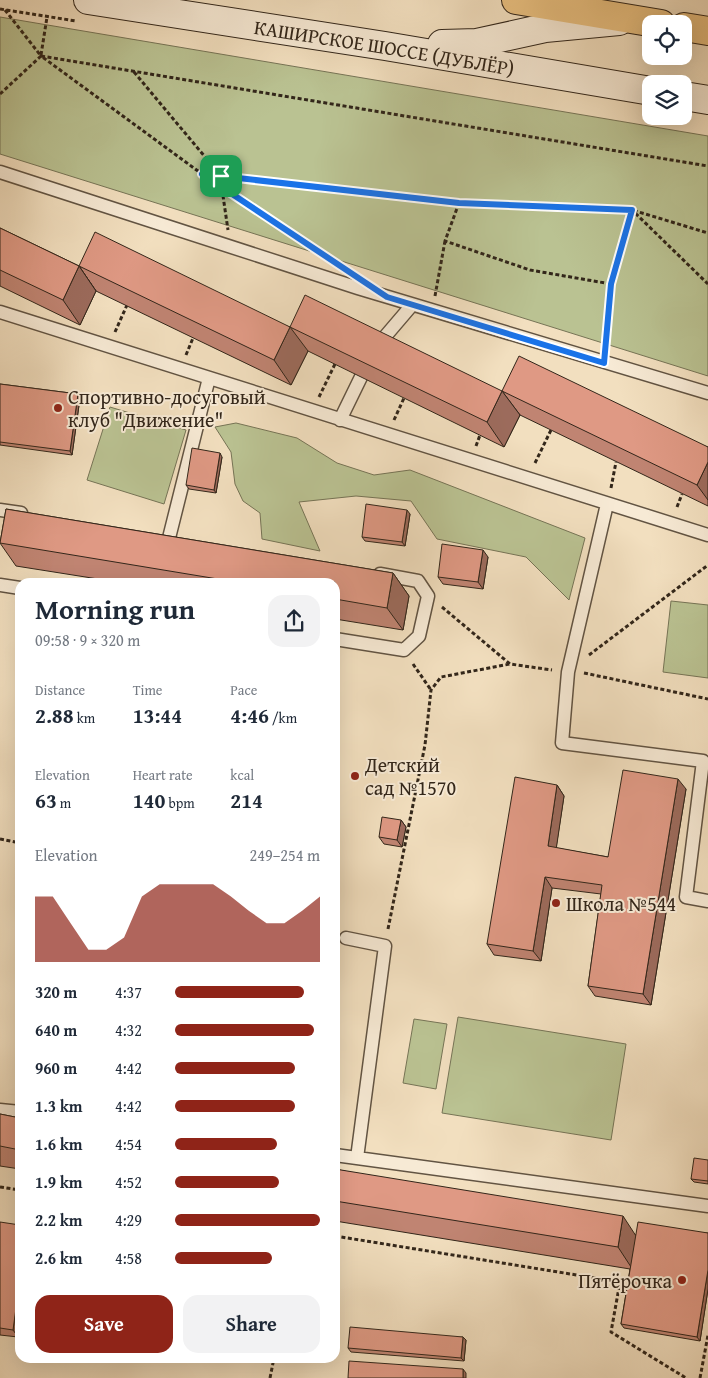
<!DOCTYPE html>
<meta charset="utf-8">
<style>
:root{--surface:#fff;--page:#f2f2f3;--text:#1f2937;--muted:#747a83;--accent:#8f2418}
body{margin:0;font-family:"Gentium Book Plus",serif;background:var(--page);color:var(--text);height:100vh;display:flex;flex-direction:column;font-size:19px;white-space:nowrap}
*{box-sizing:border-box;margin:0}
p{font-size:16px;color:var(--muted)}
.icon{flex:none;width:28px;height:28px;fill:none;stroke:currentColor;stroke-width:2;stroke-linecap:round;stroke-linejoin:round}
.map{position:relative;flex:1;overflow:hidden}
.panel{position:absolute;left:15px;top:578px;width:325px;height:785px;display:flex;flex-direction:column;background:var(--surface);border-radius:15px;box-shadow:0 5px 20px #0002}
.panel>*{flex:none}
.tools{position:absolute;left:642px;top:15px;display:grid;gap:10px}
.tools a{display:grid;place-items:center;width:50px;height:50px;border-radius:10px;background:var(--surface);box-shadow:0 5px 20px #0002;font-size:25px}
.pin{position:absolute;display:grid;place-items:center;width:42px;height:42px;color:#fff;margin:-21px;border-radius:10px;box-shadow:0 2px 8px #0006}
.round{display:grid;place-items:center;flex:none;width:52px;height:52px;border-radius:15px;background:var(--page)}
.headline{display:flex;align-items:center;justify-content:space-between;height:85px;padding:0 20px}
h1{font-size:28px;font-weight:800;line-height:38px}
.metrics{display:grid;grid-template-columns:repeat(3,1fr);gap:8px;height:85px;padding:5px 20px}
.metrics div{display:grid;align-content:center}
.metrics b{font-size:21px;font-weight:800}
.metrics small{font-size:14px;font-weight:400}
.metrics p{font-size:14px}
.chart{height:140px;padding:10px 20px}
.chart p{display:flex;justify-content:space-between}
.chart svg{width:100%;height:90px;margin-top:5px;fill:var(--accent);opacity:.7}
.action{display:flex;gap:10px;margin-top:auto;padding:10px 20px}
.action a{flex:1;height:58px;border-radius:15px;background:var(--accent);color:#fff;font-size:20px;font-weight:800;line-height:58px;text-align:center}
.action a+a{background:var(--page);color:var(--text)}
ul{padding:0 20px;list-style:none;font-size:16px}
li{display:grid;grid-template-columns:80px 60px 1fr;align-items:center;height:38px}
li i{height:12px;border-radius:6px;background:var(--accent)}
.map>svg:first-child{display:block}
</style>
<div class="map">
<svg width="708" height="1378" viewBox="0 0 708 1378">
<rect width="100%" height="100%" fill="#f2dfbf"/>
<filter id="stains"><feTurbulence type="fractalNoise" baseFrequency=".004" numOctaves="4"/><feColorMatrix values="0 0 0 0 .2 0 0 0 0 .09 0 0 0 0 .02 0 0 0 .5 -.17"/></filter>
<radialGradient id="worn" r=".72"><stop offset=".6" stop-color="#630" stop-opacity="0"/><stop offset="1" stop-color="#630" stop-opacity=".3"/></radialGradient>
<path fill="#bac292" stroke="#767456" d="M0,17l708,119v240l-708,-222z
M110,407l76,23 -22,74 -77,-24z
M236,423l61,15 40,25 37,12 36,-5 175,68 -16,62 -43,-43 -89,-18 -26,-38 -55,-5 -57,6 21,49 -58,-12 -2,-26 -17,-12 -8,-17 -4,-32 -16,-25z
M671,601l37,4v73l-45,-6z
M458,1017l168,27 -15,96 -169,-27z
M414,1019l33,5 -11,65 -33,-6z"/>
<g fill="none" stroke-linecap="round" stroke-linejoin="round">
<g stroke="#625443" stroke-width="15">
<path id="service" d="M0,172l358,116 350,105
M0,312l708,223
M377,346l35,-41
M340,420l21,-43
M607,504l-39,168 -6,71 141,18 -17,136 22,4
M0,510l21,3
M169,538l40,-160
M0,585l20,3
M335,639l69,11 15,-14 9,-40 -10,-15 -38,-7
M346,938l39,8 -28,212
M0,1110l20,2
M335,1155l373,51"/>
</g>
<g stroke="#32261a" stroke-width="30">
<g id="secondary">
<path id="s1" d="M88,0l297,46 266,45"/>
<path d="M442,44l35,-1 68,-15 74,-7"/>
<path d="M684,96l24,4"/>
</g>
</g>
<g stroke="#32261a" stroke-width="30">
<path id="primary" d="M516,0l145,24
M684,27l24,4"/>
</g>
<path stroke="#32261a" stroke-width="3" stroke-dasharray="4 2.5" stroke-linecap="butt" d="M0,9l76,12
M5,10l36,46 667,110
M41,55l6,-38
M134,72l87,104
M0,94l41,-38 161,118 257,29 173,7 76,23
M204,176l126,83
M222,189l6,41
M459,203l-14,38 85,29 81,14
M435,296l10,-55
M115,332l12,-27
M605,345l6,-61 21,-74 76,74
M186,355l7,-17
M319,397l16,-33
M394,420l10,-22
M476,446l4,-11
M535,463l16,-33
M611,488l5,-26
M677,507l5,-13
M442,607l68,57 42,6
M589,655l119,-90
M413,664l18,26
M584,673l124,26
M0,839l20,4
M388,929l37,-184 6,-55 10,-13 69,-13
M0,1187l20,3
M335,1236l285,46 -9,50 75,46
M270,1378l4,-20
M700,1378l8,-43"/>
<use href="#service" stroke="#f7ead5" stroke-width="12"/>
<use href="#secondary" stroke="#f7ead5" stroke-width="28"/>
<use href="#primary" stroke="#e9c080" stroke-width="28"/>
</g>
<path fill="#c08472" stroke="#32261a" d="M0,228l79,38 17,25 -16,34 -80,-39z
M79,266l211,61 230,88 -16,32 -196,-96 -17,34 -195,-94z
M0,384l78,10 2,4 -8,57 -72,-10z
M502,391l206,56v59l-188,-91z
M222,457l-6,36 -27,-4 -3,-4z
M6,509l387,64 16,23 -6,34 -68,-11v-37h-218l-101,-16 -16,-23z
M410,514l-5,32 -40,-5 -3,-4z
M488,557l-5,32 -40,-5 -5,-7z
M557,785l7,11 -8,52 52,9 78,-68 -35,216 -56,-9 -7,-10 13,-92 -49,-6 -11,73 -47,-6 -7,-11z
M401,820l5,7 -4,20 -18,-3 -5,-7z
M0,1114l20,4v51l-20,-3z
M708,1160v24l-14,-2 -3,-3z
M335,1169l301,66 72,-2v56l-8,52 -76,-13 -3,-4 9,-55 -295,-48z
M0,1222l18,115 -18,-2z
M463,1337l3,3 -2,21 -113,-9 -3,-4z
M289,1358h33v4z"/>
<path fill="#9c6b5c" stroke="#32261a" d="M79,266l17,25 -16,34 -17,-25z
M290,327l18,24 -17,34 -17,-25z
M502,391l18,24 -16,32 -17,-25z
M78,394l2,4 -8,57 -2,-4z
M220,453l2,4 -6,36 -2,-3z
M708,462v38l-11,-15z
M407,510l3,4 -5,32 -3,-4z
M483,550l5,7 -5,32 -5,-7z
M393,573l16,23 -6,34 -16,-22z
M678,779l8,10 -35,216 -8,-11z
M557,785l7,11 -9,61 -7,-11z
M401,820l5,7 -4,20 -5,-7z
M545,877l7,11 -11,73 -8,-10z
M623,1216l15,23 -5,31 -15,-23z
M708,1270v19l-8,52 -3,-4z
M20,1279v44l-2,14 -5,-7z
M463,1337l3,3 -2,21 -3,-3z
M463,1369l3,4v5h-3z"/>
<path fill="#df9984" stroke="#32261a" d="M0,228l79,38 -16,34 -63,-30z
M95,232l195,95 15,-32 197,96 -15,31 -197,-95 -16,33 -195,-94z
M519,356l189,91v15l-11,23 -195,-94z
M0,384l78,10 -8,57 -70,-9z
M192,448l28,5 -6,37 -28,-5z
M366,504l41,6 -5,32 -40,-5z
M6,509l387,64 -6,35 -52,-9v-17h-99l-236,-39z
M442,544l41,6 -5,32 -40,-5z
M623,770l55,9 -35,215 -55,-8 14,-101 -57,-8 -12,74 -46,-7 28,-167 42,8 -9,61 60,11z
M382,817l19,3 -4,20 -18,-3z
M0,1114l20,4v32l-20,-4z
M694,1158l14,2v21l-17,-2z
M335,1169l288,47 -5,31 -283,-46z
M0,1222l20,3v54l-7,51 -13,-2z
M638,1222l70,11v37l-11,67 -76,-13z
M350,1327l113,10 -2,21 -113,-10z
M349,1361l114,8v9h-115z"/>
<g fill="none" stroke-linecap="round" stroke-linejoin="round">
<g stroke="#fff" stroke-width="10">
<path id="route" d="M202,174l257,29 173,7 -21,74 -7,79 -217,-66z"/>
</g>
<use href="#route" stroke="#1a73e8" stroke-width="6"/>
</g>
<g fill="#8f2418" stroke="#f7ead5" stroke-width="2">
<circle cx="58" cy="408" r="5"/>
<circle cx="355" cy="776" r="5"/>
<circle cx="556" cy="903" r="5"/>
<circle cx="682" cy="1280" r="5"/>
</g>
<g text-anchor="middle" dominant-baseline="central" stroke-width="4" stroke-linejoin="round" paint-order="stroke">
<g font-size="20" fill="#32261a" stroke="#f7ead5">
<text stroke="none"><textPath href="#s1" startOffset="300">КАШИРСКОЕ ШОССЕ (ДУБЛЁР)</textPath></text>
</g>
<g font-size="20" fill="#32261a" stroke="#f7ead5" text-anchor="start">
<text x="68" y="396">Спортивно-досуговый<tspan x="68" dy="23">клуб "Движение"</tspan></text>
<text x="365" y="764">Детский<tspan x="365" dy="23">сад №1570</tspan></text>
<text x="566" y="903">Школа №544</text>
<text x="672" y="1280" text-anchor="end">Пятёрочка</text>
</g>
</g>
<rect width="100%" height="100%" filter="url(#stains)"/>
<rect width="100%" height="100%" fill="url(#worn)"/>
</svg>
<div class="tools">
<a><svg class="icon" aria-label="locate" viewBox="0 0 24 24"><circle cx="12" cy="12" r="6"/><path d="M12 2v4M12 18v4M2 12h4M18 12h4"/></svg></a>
<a><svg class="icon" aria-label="layers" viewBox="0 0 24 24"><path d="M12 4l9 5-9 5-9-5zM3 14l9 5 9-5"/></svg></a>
</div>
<div class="pin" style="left:221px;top:176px;background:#1e9e55"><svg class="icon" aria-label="arrive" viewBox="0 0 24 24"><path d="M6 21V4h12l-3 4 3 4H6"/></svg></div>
<section class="panel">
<div class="headline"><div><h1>Morning run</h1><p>09:58 · 9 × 320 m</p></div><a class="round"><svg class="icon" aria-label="share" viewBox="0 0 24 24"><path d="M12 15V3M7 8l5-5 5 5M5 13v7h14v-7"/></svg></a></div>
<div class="metrics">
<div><p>Distance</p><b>2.88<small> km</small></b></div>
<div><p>Time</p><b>13:44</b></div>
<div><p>Pace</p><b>4:46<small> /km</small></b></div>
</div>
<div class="metrics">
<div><p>Elevation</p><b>63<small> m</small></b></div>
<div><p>Heart rate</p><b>140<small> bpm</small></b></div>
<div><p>kcal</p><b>214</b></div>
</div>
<div class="chart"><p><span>Elevation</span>249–254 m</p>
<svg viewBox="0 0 160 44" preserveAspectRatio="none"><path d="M0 44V12L10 12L20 25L30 38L40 38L50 32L60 12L70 6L80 6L90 6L100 6L110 12L120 19L130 25L140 25L150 19L160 12V44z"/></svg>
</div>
<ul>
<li><b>320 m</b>4:37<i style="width:89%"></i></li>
<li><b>640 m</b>4:32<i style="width:96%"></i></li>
<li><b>960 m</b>4:42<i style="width:83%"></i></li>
<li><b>1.3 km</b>4:42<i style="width:83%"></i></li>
<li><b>1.6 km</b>4:54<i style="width:70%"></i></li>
<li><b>1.9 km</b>4:52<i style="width:72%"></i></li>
<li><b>2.2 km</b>4:29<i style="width:100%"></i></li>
<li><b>2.6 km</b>4:58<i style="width:67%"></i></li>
</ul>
<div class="action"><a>Save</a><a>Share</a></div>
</section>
</div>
